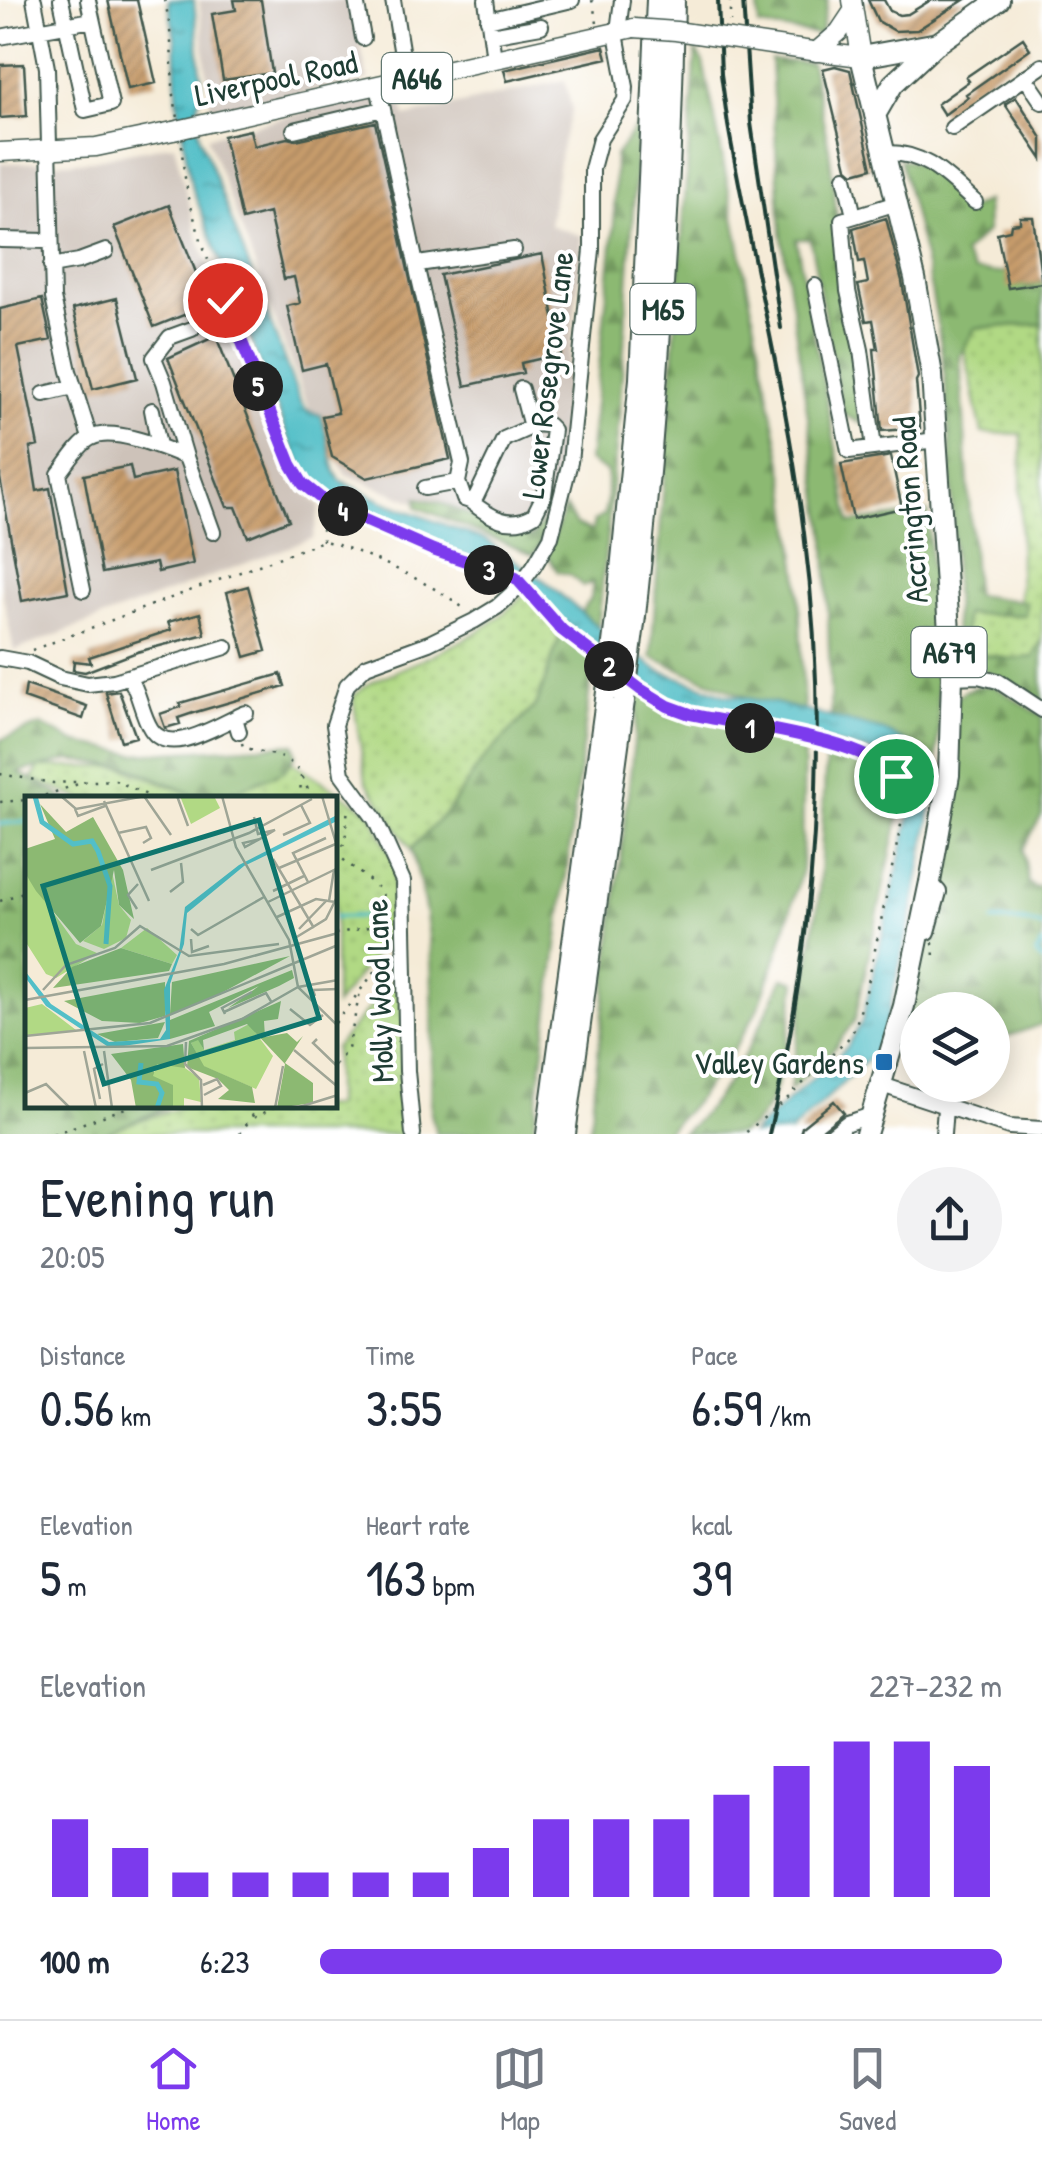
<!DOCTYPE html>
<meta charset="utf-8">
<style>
:root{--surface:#fff;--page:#f2f2f3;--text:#1f2937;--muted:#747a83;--line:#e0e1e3;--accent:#7c3aed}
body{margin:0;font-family:"Patrick Hand",sans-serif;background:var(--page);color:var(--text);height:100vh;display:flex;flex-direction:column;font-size:38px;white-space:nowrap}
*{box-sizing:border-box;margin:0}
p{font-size:32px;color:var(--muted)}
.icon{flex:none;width:55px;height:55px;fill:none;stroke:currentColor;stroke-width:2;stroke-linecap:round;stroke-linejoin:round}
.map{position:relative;height:1134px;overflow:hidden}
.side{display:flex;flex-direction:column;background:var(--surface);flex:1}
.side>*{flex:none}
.tools{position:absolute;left:900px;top:992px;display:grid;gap:20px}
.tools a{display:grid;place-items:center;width:110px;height:110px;border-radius:50%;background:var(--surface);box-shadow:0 5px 25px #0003;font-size:50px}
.pin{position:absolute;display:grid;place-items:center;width:85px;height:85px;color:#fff;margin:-42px;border:5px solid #fff;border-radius:50%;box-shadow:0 2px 10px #0007}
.km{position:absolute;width:50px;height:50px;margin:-25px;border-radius:50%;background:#222;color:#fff;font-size:28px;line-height:50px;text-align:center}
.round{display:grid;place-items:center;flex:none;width:105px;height:105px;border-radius:52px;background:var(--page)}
.head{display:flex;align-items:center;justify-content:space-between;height:170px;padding:0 40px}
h1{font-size:55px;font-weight:600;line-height:75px}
.metrics{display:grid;grid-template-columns:repeat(3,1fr);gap:15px;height:170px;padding:10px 40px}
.metrics div{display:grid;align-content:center}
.metrics b{font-size:50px;font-weight:600}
.metrics small{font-size:28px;font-weight:400}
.metrics p{font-size:28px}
.chart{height:280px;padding:20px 40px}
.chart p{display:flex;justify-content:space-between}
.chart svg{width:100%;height:180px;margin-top:10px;stroke:var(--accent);stroke-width:6}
ul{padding:0 40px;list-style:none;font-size:32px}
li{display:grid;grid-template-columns:160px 120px 1fr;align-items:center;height:75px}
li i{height:25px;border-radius:12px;background:var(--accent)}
.tabs{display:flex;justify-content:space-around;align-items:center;height:140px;border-top:2px solid var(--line);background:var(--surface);font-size:28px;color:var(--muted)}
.tabs a{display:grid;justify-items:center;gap:5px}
.tabs .active{color:var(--accent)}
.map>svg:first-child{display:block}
</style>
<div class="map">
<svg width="1042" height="1134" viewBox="0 0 1042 1134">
<defs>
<pattern id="grass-dots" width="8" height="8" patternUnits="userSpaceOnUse" patternTransform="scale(2.5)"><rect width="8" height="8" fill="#b1d984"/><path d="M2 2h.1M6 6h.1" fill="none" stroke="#98bb73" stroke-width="1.8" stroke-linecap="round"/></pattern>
<pattern id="forest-firs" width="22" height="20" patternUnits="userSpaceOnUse" patternTransform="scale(2.5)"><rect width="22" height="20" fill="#8cb972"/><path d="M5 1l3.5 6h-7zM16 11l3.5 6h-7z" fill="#72985e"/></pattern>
<pattern id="water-ripples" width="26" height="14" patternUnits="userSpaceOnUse" patternTransform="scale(2.5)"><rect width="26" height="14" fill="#52bfc8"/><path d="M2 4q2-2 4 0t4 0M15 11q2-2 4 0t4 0" fill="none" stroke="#439ca3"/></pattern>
<pattern id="building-hatch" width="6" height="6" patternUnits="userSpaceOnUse" patternTransform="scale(2.5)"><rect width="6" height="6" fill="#c79c6c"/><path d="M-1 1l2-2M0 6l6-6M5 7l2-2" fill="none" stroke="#a1805a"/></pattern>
</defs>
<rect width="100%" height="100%" fill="#fff"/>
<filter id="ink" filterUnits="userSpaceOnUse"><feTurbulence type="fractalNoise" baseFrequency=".01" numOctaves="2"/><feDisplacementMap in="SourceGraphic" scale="20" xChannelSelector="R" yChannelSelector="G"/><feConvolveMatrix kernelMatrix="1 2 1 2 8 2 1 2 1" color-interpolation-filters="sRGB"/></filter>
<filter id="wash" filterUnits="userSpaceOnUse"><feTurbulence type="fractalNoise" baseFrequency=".0048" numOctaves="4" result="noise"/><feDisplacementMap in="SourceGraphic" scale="40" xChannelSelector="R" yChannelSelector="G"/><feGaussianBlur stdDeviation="2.25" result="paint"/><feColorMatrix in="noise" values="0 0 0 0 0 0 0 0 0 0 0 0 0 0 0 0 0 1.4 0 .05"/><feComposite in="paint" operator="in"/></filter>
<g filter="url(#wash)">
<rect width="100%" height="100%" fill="#f5ebd7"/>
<path fill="#cdc2b9" d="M199,0h152l17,80 -157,32z
M565,80l7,30 -11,38 -12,77 33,11 -2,30 -26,228 -8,25 -21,27 -180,-72 -41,-76 -97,-261 192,-49 6,29z
M174,144l23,91 80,205 18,41 25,25 -7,32 -299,113 -14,-70v-418l81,-1z"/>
<path fill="url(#grass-dots)" stroke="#688b5c" stroke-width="2.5" d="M1042,324v316l-9,17 -23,2 -37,-6 -9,-14v-25l61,1 1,-12 -7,-2 3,-167 -40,-1 -18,-85 11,-20z
M528,589l6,13 28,28 -25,74 -55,57 -31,46 -40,42 -45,-68 -13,-84 13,-12c55,-27 123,-47 162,-96z
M291,761l79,51 25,52 -5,71 -55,70v-206h-254l-49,-20 7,-12h84l78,31z
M400,972l12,162h-316l85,-27 154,-1v-58z"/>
<path fill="url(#forest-firs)" stroke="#567b53" stroke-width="2.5" d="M758,0h70l-8,35 -61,-9z
M696,50l7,13 11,51 73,375 11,85 6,138 -28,-9 -17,-1 -108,-45z
M771,60l40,3 18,85 31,275 -17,-9 -33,-175h-14l54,284 78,-11 11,214 -4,45 -4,-10 -100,-41 -5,-181 -45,-308z
M639,123l-20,295 -21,209 -17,-15 10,-13 2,-17 -10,4 -13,-11 -13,-4 -10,-17 18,-47 11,18 16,7 2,-11 10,-6 3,-15v-28l-18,-11 25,-233 1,-72z
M900,159l28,7 41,43 17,-8 1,30 -24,23 11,17 24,2 11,-2 5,10 28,-1v44l-67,4 -15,28 15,239 51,7 -1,13 -60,-1 -1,25 9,14 37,6 23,-2 9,-17v64l-25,-19 -58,-26 -4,-15c-2,-99 -1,-200 -14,-298 -9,-63 -26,-125 -41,-187z
M554,494l5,2 -13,39 -13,20 -116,-48v-9l24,5 58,25 32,9 15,-18z
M562,630l32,25 -61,479h-97l-5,-21c1,-92 8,-176 -20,-264l40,-42 31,-46 55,-57z
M978,686h16l48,30v99l-19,34 5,34 8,5 6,-2v138l-49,18 -1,-32h-74l-1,42h-9l-7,-12 23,-101 12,2 12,-54 -13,-4 21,-185 8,-7z
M640,689c50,31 107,39 164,48l-2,132 -23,81 -21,59 -25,42 -39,52 -30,31h-75z
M41,725l36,18 59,11 158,-10 2,11 -12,16 -54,22 -29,5 -68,-30 -63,-8 -52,12 48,27h-38v307l139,1 -63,27h-104v-394z
M832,746c36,11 64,19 69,60l-46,214 -22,30 -43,40 29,-193 7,-142 6,1z
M783,978l13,4c-6,39 -13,141 -60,152 -16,0 -38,0 -54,0 45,-36 77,-104 101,-156z"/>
<path fill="url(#water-ripples)" stroke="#387e7e" stroke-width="2.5" d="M168,0h26l8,83 -6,33 4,21 100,264 7,9 15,6 13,56 5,8 44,22 102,38 60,42 52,45 58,42 68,25 52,9 108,28 39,20 12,20 -1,22 -21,117 -31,129 -6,13 -85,80 -40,2 96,-87 15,-26 47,-202c2,-29 -10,-50 -35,-66l-199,-48 -93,-67 -42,-35 -11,-16 -14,-12 -124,-46 -29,-19 -30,-7 -22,-22 -22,-43 -97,-253 -14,-84 -2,-61z"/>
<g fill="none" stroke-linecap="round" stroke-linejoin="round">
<path stroke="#52bfc8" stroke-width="4" d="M0,824l28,-3
M335,917l36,-1
M993,921h29l20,5
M1042,944l-6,10 6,6"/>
</g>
<g id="blocks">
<path fill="url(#building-hatch)" d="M108,0h29l19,83 -28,6z
M234,0h27l11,73 -49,7 -11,-66 24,-4z
M868,0h16l6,11 9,4 9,-1 23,-14h33l-47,30 -22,1 -17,-10z
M1023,38l7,11 -64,45 2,3 -24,18 -7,-11 32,-23 -3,-4z
M604,47l3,11 -100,23 -3,-11z
M24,64l3,52 -27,2v-53z
M835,66l15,4 22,98 -18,5 -7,-6 -24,-98z
M1016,97l26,41v21l-37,-55z
M375,122l75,337 -83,19 -35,-21 -10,-41 16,-3 -12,-49 -24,6 -15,-64 13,-3 -6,-26 -10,2 -15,-66 -27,7 -19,-84 27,-6 4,16 33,-8 9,2z
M169,205l40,100 -55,22 -40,-100z
M1020,217h13l9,66 -34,5 -11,-55 13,-3 1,-6 9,-1z
M886,218l16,63 16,96 -2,4 4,47 -38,3 -8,-82h4l-5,-29 -7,1 -7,-32 -1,-4 10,-2 -4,-22 -5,1 -6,-34z
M542,254l19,100 -40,9 2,10 -58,13 -25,-111z
M117,298l20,80 -44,11 -20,-80z
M42,299l9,41 -33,7 20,99 -8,2 7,43 13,-3 18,104 -46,9 -22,-123v-169z
M216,336l73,184 -41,17 -12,-30h-9l-59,-149z
M891,456l11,52 -49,11 -12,-55z
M130,466l3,14 41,-9 19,93 -35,8 -2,-9 -54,10 -18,-98z
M248,586l18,65 -21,6 -18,-65z
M200,613l5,21 -68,18 -52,20 -12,-2 1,-9 17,2 -2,-6 82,-27 -3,-8z
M281,674l4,12 -89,26 -18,6 2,6 -15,4 -5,-14 21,-7 -1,-4z
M26,685l61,21 -4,13 -59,-21z
M119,691l17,46 -15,4 -15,-48z
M834,1101l10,12 -27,21h-17l2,-7z"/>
</g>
</g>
<g filter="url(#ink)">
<use href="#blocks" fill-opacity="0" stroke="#3f574c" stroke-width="2.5"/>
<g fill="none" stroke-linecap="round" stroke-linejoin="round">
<g stroke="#3f574c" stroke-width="18">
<path id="minor" d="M34,0l13,68 6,230 16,73 21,67
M61,0l24,110 26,-6 -23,-104
M356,0l7,38
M393,0l13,80
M486,0l8,59
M488,20l84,-20
M491,35l50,-9
M0,37l92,-17
M1025,77l17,25
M378,86l41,192 43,185 -4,19 -33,6
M952,128l90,-62
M294,130l89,-21
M885,153c40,-2 63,25 90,49
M845,177l9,39
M0,240l50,1
M418,264l96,-14
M51,266l28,-5 27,-10
M815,286l34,165 87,-11
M44,394l30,-7
M152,410l7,36
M874,448l-13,-98 -13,-59 -6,-71 55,-17
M186,457l-22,-75 -10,-24 16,-21 22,-8
M458,482l6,17 6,2 6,-4 28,-58 27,-12 -10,-38
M470,501c20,16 40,29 64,14l10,-20 9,-65 -5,-5 -17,-1
M534,566l17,-29 19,-75 22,-212v-81l8,-30 25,-39 1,-13 -9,-48 5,-39
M83,590l-24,-116c9,-11 20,-30 32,-36 22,-12 73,10 95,19l27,75
M0,658l28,5 32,15 28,6 26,-3 112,-34
M129,677c11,16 12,36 22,52 19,30 71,-7 95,-16
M952,677l26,-1 20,5 44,29
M235,718l4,14
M928,932l11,-40 -9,-10
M882,1085l127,42 33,2
M413,1134l-6,-63 -4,-190 -28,-62 -33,-45 -8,-49 13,-40 19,-19 63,-23 45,-22 23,-14 20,-18
M833,1134l14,-11 25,-8
M943,1134l2,-26"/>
</g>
<g stroke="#3f574c" stroke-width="21">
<path id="major" d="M812,51l49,6 -9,-57
M816,52l23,-20 14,-21
M212,122l422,-94
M0,152l96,-5 77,-16"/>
</g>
<g stroke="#3f574c" stroke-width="24">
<path id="highway" d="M875,115l18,-31 43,-40
M617,610l23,-231 17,-379
M635,616c22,-205 36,-410 39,-616
M547,1134l60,-442
M565,1134l59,-433
M866,1134l38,-128 26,-124 19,-107 3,-98 -20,-302 -17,-97 -54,-221 77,-14 61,-43"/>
</g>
<path stroke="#3f574c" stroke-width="2.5" stroke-dasharray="2.5 8" stroke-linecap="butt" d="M164,0c12,38 4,79 14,117
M592,0l5,23
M730,0v22
M182,145c1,72 43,152 68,219 11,31 32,96 53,119 28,32 164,82 209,94
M323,541l-1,-11 5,-24
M529,591c12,27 42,46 65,64
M32,650l291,-109c28,4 126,50 144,71
M640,689c55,34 116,38 177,52 21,4 48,9 66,21 13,10 19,24 23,39l-39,187 -12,40 -8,12 -58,57 -45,37
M242,743l1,4c42,12 54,7 68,52
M0,774l53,9 62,-3 40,19
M35,799l46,-16
M300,799l1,-23
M0,802l28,-2
M335,853l46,37 7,22 6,3
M336,854l9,-11 3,-38
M0,901l28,-11
M335,934l57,-12
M933,942l1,15
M335,1023l56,-72
M335,1065l13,-16 12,-57
M254,1118l21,-12
M53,1134l78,-28
M240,1134l19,-28"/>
<use href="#minor" stroke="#fff" stroke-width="14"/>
<use href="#major" stroke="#fff" stroke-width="18"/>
<use href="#highway" stroke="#fff" stroke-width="20"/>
<path stroke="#1f3d34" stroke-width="4" d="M718,0l3,74 7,51c24,136 59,271 76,408 26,200 12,406 -35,601
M743,0l8,123 30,205"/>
<g stroke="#3f574c" stroke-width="18" stroke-linecap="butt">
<path id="minor-bridge" d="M517,589l17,-23"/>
</g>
<g stroke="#3f574c" stroke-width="21" stroke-linecap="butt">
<path id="major-bridge" d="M634,28l42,3 136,20
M173,131l39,-9"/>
</g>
<g stroke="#3f574c" stroke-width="24" stroke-linecap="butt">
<path id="highway-bridge" d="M607,692l10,-82
M624,701l11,-85"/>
</g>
<use href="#minor-bridge" stroke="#fff" stroke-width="14"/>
<use href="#major-bridge" stroke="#fff" stroke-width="18"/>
<use href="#highway-bridge" stroke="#fff" stroke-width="20"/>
</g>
</g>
<g fill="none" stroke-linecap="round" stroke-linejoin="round" filter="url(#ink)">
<g stroke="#fff" stroke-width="20">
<path id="route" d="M225,300l66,164 12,20 25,20 105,46 83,28 46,52 78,59 28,17 22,8c52,12 173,24 206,62"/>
</g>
<use href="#route" stroke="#7c3aed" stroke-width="12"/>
</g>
<rect fill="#1f6fb2" stroke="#fff" stroke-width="4" x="874" y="1052" width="20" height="20" rx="5"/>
<g text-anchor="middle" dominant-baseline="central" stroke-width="8" stroke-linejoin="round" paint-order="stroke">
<g fill="#fff" stroke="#627771" stroke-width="2.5">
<rect x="382" y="53" width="70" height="50" rx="8"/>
<rect x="630.5" y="284" width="65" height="50" rx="8"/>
<rect x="911.5" y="627" width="75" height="50" rx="8"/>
</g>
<g font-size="30" font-weight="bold" fill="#1f3d34">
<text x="417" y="78">A646</text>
<text x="663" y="309">M65</text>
<text x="949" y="652">A679</text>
</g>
<g font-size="32" fill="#1f3d34" stroke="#fff">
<text transform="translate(276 78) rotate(-12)">Liverpool Road</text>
<text transform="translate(547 375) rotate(-83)">Lower Rosegrove Lane</text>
<text transform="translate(910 510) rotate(-94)">Accrington Road</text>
<text transform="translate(379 991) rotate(-92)">Molly Wood Lane</text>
</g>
<g font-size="32" fill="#1f3d34" stroke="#fff" text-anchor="end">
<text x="864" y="1062">Valley Gardens</text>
</g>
</g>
<g transform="translate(25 796)">
<rect width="312" height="312" fill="#f5ebd7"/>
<path d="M87,76l7,33 12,15 -5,18 -22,11 -21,-8 19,-16zM0,77l51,71 21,9 -41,25 -10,-4 -21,-33zM122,132l30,27 -5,9 -51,-16zM17,208l34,26 -51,6v-28zM224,228l24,32 -17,33 -53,-23 -12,-23 7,-4 6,11 31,-10 -1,-8z" fill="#b1d984"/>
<path d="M15,8l26,28 27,-15 30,53 11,49 -15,-14 -5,-35 -13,56 -21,17 -44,-52 -11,-18v-24l30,-10zM96,152l51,16 -3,7 -116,17 19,-21zM265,160l-78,42 -42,16 2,-32zM267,174l2,8 -15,8 -51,22 31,-22 -50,26 6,14 -45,13v-19zM140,186v34l-25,7 -38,-2 -38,-20zM256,205l-3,18 -14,2 1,16 22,-4 10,9 6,-6 -18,27 28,20v20l-36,5 8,-44 -38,-40 -44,16 1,10 -6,-10 -7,3 13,23 48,21 3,16 -37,-4 11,-9 -11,-11 -31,-12 2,-26zM140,226l-7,16 -43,4 -18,-8zM158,248l2,24 -35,1 23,15v24h-37l-5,-28 -20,-26z" fill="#8cb972"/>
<path d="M132,268l28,4 14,10 2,24 -17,-4v10h-11v-23l-20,-9z" fill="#b1d984"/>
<path d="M155,0h34l6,12 -29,16z" fill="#b1d984"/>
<path d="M312,19v6l-93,45 -57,47 -3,31 -14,40v55l-60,9 -64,-42 -21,-29v-6l26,33 58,38 51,-3 6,-9 -2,-40 15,-38 6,-45 54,-42z" fill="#52bfc8"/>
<path fill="none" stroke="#52bfc8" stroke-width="5" d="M10,0l7,26 31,22 19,-3 6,10 12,35 -4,58M116,267l-2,19 18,2 5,9 -5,15"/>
<path fill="none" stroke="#9fa596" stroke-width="2.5" d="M36,0l15,13 69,-13M119,0l27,39M152,0l11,30M197,0l14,51 53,93 9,47 40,-7M297,0l16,54M79,5l45,100M50,13l3,7 27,-10M229,21l4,17 17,-4 -15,9 -15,8 -2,-4 17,-4M93,37l28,-6 5,11 -8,5M258,39l27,-12 -9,-18M248,63l41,69M254,72l59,-25M126,74l98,-37 63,-34M283,86l-15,-29 33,-15M248,95l31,-15M145,96l13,-10 -2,-19M304,105l5,-31M243,106l70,-34M112,113l-9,-14 10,-11M252,121l39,-18 19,3M166,133l7,6 66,-38M274,133l28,-29M270,142l31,-19 12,-24M166,143l1,13 17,-6M18,194l23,-25 49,-17 25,-22 49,30 90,-12M290,200l-2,-6 25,-1M0,204l199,-36 114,-31M265,213l20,16 13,-10M199,216l42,-19 6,10M200,218l-3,-6 30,-16M0,240l125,-13 188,-78M292,243l-4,4 25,24M161,246l-1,22 16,16 1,28M0,252l142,-2 75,-27 56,-32 40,39M269,254l44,37M59,255l12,57M79,255l8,57M178,289l14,-6 4,7 -17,9M0,297l21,-9 24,24M75,303l-6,-30 9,-5M250,312l8,-42M271,312l42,-13"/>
<path fill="#0f766e" fill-opacity="0.15" stroke="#0f766e" stroke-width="5" d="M234,24l60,198 -215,66 -61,-198z"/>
<rect width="312" height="312" fill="none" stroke="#1f3d34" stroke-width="5"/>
</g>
</svg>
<div class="tools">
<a><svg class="icon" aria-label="layers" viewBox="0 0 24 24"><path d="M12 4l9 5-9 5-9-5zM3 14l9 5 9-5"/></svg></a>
</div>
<div class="pin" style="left:896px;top:776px;background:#1e9e55"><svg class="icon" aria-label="arrive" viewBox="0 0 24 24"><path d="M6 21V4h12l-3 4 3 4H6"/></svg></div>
<div class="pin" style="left:225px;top:300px;background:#d93025"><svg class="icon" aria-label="check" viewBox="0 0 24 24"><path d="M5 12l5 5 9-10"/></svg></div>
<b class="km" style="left:750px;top:728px">1</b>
<b class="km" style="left:609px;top:666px">2</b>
<b class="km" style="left:489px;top:570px">3</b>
<b class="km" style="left:343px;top:511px">4</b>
<b class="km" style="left:258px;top:386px">5</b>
</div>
<section class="side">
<div class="head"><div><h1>Evening run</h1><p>20:05</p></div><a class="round"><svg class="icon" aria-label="share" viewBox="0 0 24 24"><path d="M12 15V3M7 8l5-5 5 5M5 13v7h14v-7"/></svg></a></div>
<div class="metrics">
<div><p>Distance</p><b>0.56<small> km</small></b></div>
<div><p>Time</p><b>3:55</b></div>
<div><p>Pace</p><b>6:59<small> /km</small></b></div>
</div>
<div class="metrics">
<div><p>Elevation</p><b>5<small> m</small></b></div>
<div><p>Heart rate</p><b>163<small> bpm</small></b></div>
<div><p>kcal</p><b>39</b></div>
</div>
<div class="chart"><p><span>Elevation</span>227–232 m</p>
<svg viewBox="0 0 160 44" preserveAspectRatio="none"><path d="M5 44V25M15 44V32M25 44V38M35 44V38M45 44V38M55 44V38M65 44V38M75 44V32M85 44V25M95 44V25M105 44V25M115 44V19M125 44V12M135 44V6M145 44V6M155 44V12"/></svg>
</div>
<ul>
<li><b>100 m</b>6:23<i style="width:100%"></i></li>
</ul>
</section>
<nav class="tabs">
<a class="active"><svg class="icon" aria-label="home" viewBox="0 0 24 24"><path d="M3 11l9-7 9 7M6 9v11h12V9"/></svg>Home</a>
<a><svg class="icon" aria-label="map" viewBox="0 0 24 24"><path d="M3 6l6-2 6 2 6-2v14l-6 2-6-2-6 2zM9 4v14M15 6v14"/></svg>Map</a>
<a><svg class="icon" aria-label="saved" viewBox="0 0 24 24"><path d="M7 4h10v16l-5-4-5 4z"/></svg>Saved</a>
</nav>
